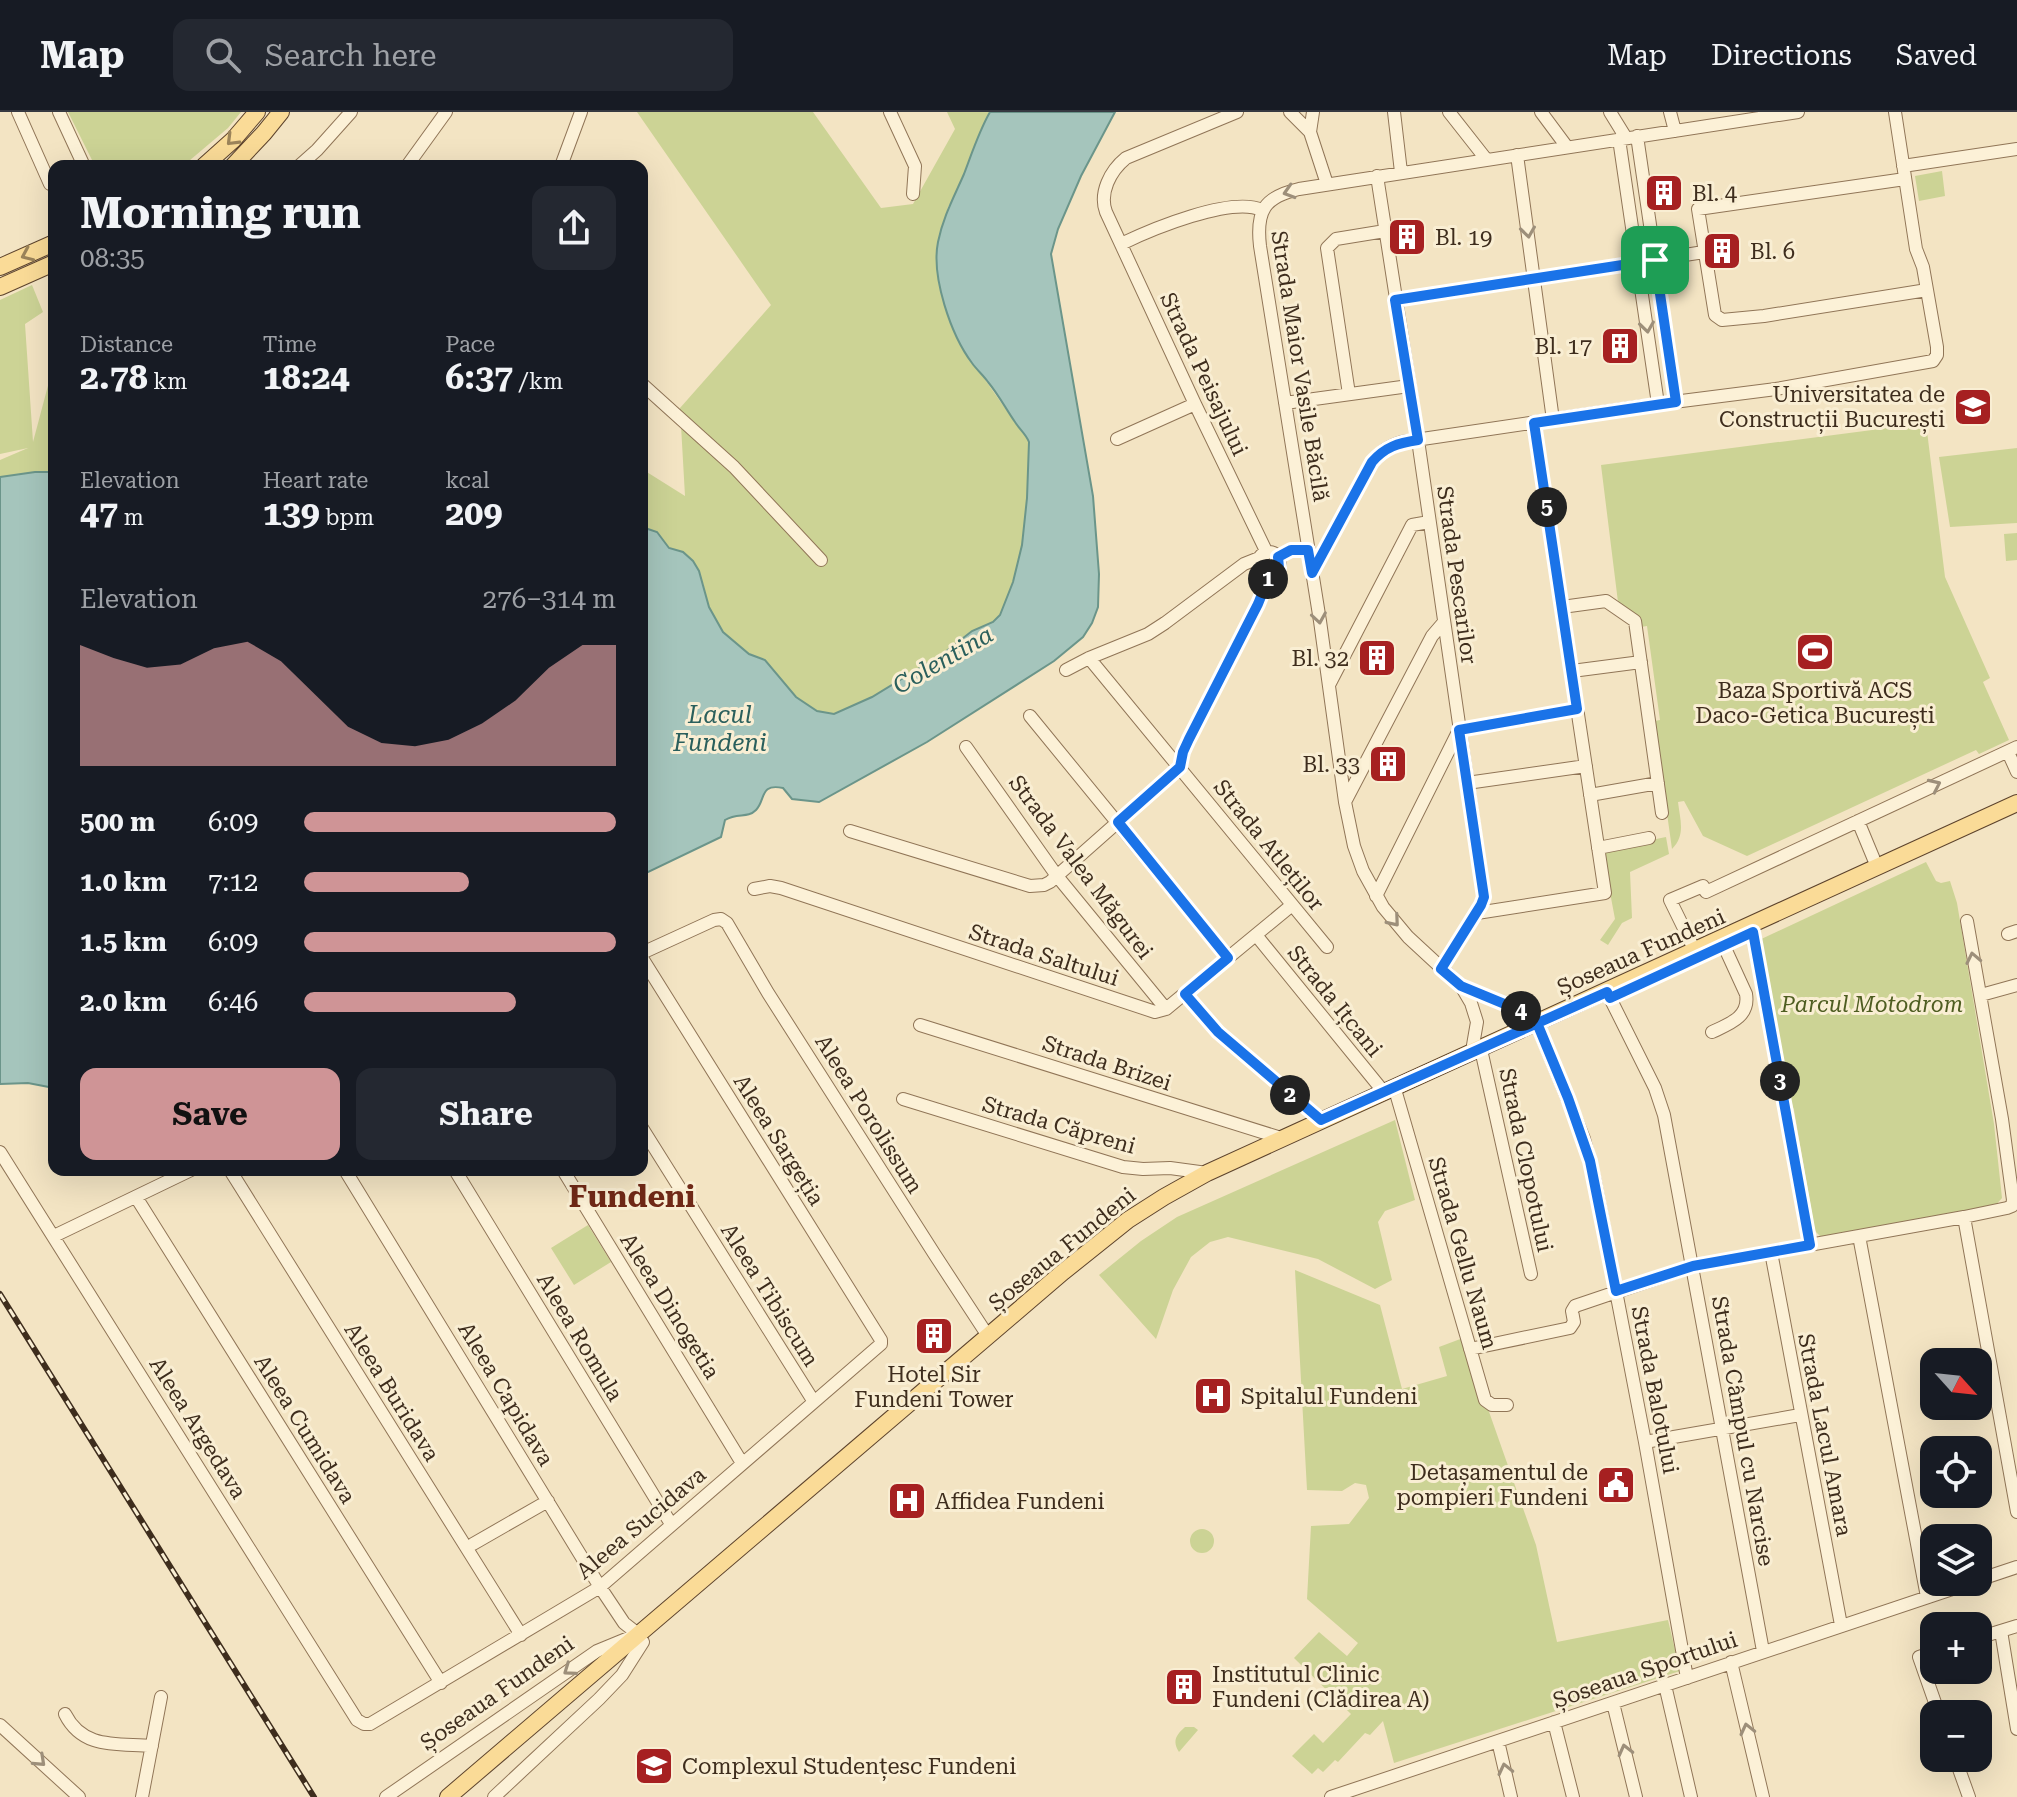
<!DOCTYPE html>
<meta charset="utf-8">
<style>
:root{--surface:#171b24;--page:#242831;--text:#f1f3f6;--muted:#9ea1a6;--line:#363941;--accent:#cf9496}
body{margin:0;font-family:"Roboto Serif",serif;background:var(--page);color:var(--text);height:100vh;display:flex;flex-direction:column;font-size:30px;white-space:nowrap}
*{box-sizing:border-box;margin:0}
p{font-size:26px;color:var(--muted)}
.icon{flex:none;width:44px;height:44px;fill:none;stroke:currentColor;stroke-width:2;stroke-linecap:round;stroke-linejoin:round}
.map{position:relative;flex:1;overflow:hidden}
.sheet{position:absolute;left:48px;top:48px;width:600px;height:1016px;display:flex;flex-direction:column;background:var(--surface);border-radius:16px;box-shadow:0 8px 32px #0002}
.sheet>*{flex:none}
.needle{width:52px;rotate:117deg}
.controls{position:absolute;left:1920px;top:1236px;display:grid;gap:16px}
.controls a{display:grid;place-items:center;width:72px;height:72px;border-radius:16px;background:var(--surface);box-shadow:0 8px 32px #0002;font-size:40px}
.pin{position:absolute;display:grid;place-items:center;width:68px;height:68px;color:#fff;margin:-34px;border-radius:16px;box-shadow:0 4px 12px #0006}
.km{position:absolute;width:40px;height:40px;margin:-20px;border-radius:50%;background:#222;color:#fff;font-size:22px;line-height:40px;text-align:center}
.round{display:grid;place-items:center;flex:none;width:84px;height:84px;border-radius:16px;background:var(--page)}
.overview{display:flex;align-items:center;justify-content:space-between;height:136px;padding:0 32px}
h1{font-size:44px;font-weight:700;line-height:60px}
.figures{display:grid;grid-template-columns:repeat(3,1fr);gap:12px;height:136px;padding:8px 32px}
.figures div{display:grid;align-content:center}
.figures b{font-size:34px;font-weight:700}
.figures small{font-size:22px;font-weight:400}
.figures p{font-size:22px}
.chart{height:224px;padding:16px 32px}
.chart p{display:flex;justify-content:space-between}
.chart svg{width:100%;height:144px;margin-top:8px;fill:var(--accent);opacity:.7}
.button{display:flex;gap:16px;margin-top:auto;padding:16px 32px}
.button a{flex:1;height:92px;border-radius:16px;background:var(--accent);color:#111;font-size:32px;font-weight:700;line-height:92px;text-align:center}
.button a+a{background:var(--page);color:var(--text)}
ul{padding:0 32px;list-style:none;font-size:26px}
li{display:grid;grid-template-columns:128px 96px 1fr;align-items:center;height:60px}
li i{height:20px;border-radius:10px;background:var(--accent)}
header{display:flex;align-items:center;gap:48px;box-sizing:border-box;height:112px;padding:0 40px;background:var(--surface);border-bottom:2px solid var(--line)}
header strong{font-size:38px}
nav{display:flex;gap:44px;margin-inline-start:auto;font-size:28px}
.search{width:560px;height:72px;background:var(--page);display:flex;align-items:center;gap:20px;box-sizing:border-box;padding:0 28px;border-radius:16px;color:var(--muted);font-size:30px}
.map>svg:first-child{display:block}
</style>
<header>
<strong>Map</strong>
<div class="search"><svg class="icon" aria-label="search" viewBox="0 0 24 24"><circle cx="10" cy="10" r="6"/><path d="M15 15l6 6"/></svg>Search here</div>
<nav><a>Map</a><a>Directions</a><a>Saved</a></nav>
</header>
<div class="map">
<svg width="2017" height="1685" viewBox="0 0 2017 1685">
<rect width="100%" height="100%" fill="#f3e4c3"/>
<path fill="#ccd395" d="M68,0h173l-13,16 -45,38h-88z
M637,0h176l68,96 32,-4 42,-75 -8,-17h43l-33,79 -9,16 -10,37 -1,11 3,28 8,31 13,31 57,82 9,8 2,7 -2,56 -5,47 -9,37 -13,33 -7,7 -21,9 -28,22 -72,44 -38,17 -17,-3 -21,-14 -31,-37 -16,-6 -27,-22 -13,-25 -6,-24 -20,-31 -14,-4 -12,-16 -15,-5v-58l43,27 -5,-88 91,-103z
M1942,59l3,25 -26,5 -4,-25z
M32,173l11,27 -18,12 8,118 21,-79v109h-18l-36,7v-19l28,-12 -28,6v-154z
M1926,311l19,154 45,101 -7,4 26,58 -30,14 -3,-4 -229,106 -44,-20 -19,-35 -6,1c2,18 8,33 -6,47l-18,-128 6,-1 -13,-94 -6,1 -2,-11 -21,-14 -17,-137z
M2017,336v75l-67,4 -11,-70z
M2017,421v27l-11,1 -2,-27z
M1666,725l3,17 -39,18 2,46 -10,5 -14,22 -8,-5 15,-21 -13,-69z
M1926,750l10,19 5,2 9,-2 7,22 37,221 8,74 -8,9 -173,30 -6,-6 -21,-121 -10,-31 -27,-138z
M1395,1008l20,80 -30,11 -7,11 14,58 -17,9 -57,-30 -90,-22 -18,5 -19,15 -18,33 -17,49 -57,-64 42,-34 36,-24z
M588,1113l23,37 -37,23 -23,-37z
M1295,1158l85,35 22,84 45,-13 -8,-29 24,-9 73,207 21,97 111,-22 12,51 -286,92 -11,-42 -13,14 -5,-2 -27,29 -3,-2 -12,12 -5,-4 -6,6 -20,-18 22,-22 9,9 28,-29 -57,-56 25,-26 28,24 11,-13 -51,-44 4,-73 38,-2 20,-26 -3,-13 -11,-2 -13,8 -35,-1z
M1190 1429a12 12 0 1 1 24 0a12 12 0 1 1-24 0Z
M1185,1615h9l4,3 -19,22c-7,-11 -3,-17 6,-25z"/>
<path fill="#a5c5bc" stroke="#6b958a" stroke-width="2" d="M990,0h125l-34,64 -23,53 -7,25 42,242 6,78 -1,33 -6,16 -9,14 -29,24 -127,81 -108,60 -27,-3 -9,-11c-24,-5 -17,12 -27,22 -9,9 -18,2 -31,10l-4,17 -79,38v-348l15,5 12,16 14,4 10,9 6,10 10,36 14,25 26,22 16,6 31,37 21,14 17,3 38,-17 72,-44 28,-22 21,-9 7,-7 13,-33 9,-37 5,-47 2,-56c-3,-8 -9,-12 -14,-20 -9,-13 -17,-28 -27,-40 -5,-7 -11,-12 -16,-19 -21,-28 -41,-86 -34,-121 5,-25 16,-45 26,-68 8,-21 15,-43 26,-62z
M35,360h19v616l-26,-5 -28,1v-607z"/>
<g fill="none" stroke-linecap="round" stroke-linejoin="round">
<g stroke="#907557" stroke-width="14">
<path id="minor" d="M18,0l32,72
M59,0l25,54
M890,0l25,54 -2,28
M1237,0l-111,46c-16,13 -27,35 -20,54l89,192 72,149
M1290,0l20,20 17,52
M1394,0l7,60
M1449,0l37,47
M1541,0l26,35
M1610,0l16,26
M1670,0l5,19
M1310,20l3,-20
M1637,24l39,266
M1619,27l39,265
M1517,43l36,265
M299,54l18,-16 34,-38
M407,54l39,-54
M561,54l20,-54
M1903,54l114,-17
M1377,64l41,264 66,457 -3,8 -40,64
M1905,67l-207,30 17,106 7,5 42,-4 163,-26
M1121,132c31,-15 110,-48 141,-34
M1395,188l309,-48
M642,272l92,83 87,93
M1349,282l-22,-146 9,-9 49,-8
M1285,291l124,-17
M1117,327l78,-35
M1258 451a11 11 0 1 1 22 0a11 11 0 1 1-22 0Z
M1278,445l13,-7h17
M1312,461l60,-111c9,-11 17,-16 30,-20l256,-38 118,-15 157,-28 4,-6v-8l-14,-80 -7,-18 -21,-137
M1562,495l44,-6 29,20 27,192
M1089,546l238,289
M1066,558l23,-12 59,-24 17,-11 79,-59 15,-6
M1572,559l69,-9
M1329,573l83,-160 17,-3
M1030,604l198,242
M966,635l91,129 109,133
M2008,640l9,20
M1467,671l119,-17
M1590,683l68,-12
M1345,690l87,-166 12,-14
M1858,709l17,41 1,6
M850,719l180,55 14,-1 6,-3 130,-115 3,-15 6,-13 69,-135 12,-30
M1598,736l51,-10
M754,777l16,-3 11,2 374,124 11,-3 126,-104
M1376,784l83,-166 118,-21
M1477,801l128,-20 -71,-470
M1753,820l57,313
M2008,822l9,-3
M1256,823l127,156
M1695,839l-25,-51 33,-14 3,6 311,-145
M642,841l72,-33 7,-1 6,4 41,70 167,262 53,81
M1461,874l65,27 9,6 49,120 11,43 50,260 42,236
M1607,880l48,96 9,27 99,536
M1185,882l33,38 103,88
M1981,883l36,-10
M920,913l361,113
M1712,920c17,-8 38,-15 34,-38l-22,-48
M1472,939l5,-29 -6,-19 -10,-17 -53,-49 -25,-30 -20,-36 -9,-25 -9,-44 -25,-181 -60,-375c-4,-35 4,-49 39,-57l499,-77
M1482,942l49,220
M1396,981l89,307 7,5h15
M903,987l220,68 20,2 27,-1 37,5
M642,1016l172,274
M0,1040l357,568 7,4h6l230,-137 281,-243v-4l-239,-382
M230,1058l291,465
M345,1058l255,417 24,36 14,11
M455,1058l216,354
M563,1058l179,293
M136,1085l305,486
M1964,1105l53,295
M54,1124l137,-66
M1859,1124l68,361
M1771,1140l70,373
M1470,1237l100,-21 4,-6 -2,-11 3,-5 118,-40 271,-49 43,-9 5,-2 1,-6 -11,-81 -35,-198
M1645,1330l155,-27
M473,1432l75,-43
M1978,1468l39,-13
M2001,1519l16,98
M1978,1526l39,-12
M1934,1540l-15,5 20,57
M1731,1550l32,135
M1665,1573l26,112
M1613,1591l23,94
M65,1602c18,36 53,29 87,32
M1554,1610l19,75
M0,1613l79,72
M1498,1629l13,56
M1955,1646l14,39
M142,1685l19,-100
M386,1685l211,-146 34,-14
M494,1685l105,-98 23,-24 21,-33
M1331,1685l642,-215"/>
</g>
<g stroke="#5d432c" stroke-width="18">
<path id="major" d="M204,54l29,-26 24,-28
M233,54l31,-33 17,-21
M0,155l54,-24
M0,175l54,-24
M448,1685l615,-525 65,-52 36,-23 43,-24 810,-370"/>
</g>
<use href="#minor" stroke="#fcf1d7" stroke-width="12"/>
<use href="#major" stroke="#fadb97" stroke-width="16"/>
<g stroke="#3e2d1d" stroke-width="6">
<path id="rail" d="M0,1182l314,503"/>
</g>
<use href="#rail" stroke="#f9eed3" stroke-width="3" stroke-dasharray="9" stroke-linecap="butt"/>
</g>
<defs><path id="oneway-chevron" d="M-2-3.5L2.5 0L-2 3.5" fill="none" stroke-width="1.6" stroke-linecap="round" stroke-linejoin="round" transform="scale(2)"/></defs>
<g stroke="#9c845a">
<use href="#oneway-chevron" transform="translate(232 28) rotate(135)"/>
<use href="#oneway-chevron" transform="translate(27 143) rotate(156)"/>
</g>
<g stroke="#9d8f7a">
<use href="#oneway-chevron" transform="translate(1289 80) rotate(163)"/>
<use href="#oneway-chevron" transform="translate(1528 120) rotate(82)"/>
<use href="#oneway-chevron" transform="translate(1647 215) rotate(82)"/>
<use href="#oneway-chevron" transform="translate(1319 506) rotate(81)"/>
<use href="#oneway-chevron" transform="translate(1935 673) rotate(-25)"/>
<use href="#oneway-chevron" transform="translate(1394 809) rotate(50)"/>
<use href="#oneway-chevron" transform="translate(1973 846) rotate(-102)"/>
<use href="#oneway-chevron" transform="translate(569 1558) rotate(145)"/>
<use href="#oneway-chevron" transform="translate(1747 1617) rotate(-103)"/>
<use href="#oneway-chevron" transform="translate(1625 1638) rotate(-104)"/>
<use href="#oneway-chevron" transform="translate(40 1649) rotate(43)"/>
<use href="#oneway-chevron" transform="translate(1505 1657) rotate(-103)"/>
</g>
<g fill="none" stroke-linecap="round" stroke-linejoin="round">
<g stroke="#fff" stroke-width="16">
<path id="route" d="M1655,148l-260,40 23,140c-20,3 -33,7 -46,22l-60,111 -4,-23h-17l-13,7 1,11 -6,5 -3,1 -12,30 -69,135 -6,13 -3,15 -62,55 110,136 -43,36 33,38 103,88c95,-43 191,-85 286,-128l3,6 143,-66 57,313 -117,21 -77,25 -26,-130 -22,-63 -31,-75 -11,-10 -65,-27 -20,-17 40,-64 3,-8 -25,-167 118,-21 -43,-286 142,-21 -21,-142"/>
</g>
<use href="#route" stroke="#1a73e8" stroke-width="10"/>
</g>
<defs>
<g id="building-square" transform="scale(2)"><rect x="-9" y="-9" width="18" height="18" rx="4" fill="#a62021" stroke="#f9eed3"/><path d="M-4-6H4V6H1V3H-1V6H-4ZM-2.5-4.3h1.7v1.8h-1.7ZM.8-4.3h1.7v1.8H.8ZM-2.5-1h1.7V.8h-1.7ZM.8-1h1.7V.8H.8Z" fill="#fff"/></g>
<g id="university-square" transform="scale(2)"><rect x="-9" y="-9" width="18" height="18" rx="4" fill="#a62021" stroke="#f9eed3"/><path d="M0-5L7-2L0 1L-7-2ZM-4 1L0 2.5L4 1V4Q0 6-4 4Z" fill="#fff"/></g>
<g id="stadium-square" transform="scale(2)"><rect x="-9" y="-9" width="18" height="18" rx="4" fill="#a62021" stroke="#f9eed3"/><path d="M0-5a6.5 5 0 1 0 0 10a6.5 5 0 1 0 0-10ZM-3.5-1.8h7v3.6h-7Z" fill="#fff"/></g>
<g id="hospital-square" transform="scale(2)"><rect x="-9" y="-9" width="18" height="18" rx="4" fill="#a62021" stroke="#f9eed3"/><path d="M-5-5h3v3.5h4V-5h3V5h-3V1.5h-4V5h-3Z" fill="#fff"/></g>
<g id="civic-square" transform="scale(2)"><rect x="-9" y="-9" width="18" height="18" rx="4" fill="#a62021" stroke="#f9eed3"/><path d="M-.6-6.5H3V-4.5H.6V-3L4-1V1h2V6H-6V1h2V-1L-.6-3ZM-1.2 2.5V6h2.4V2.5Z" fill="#fff"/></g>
</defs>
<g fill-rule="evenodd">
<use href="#building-square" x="1664" y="81"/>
<use href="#building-square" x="1407" y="125"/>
<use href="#building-square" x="1722" y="139"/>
<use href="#building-square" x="1620" y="234"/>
<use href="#university-square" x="1973" y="295"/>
<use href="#stadium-square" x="1815" y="540"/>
<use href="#building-square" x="1377" y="546"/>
<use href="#building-square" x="1388" y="652"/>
<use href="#building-square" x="934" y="1224"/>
<use href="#hospital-square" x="1213" y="1284"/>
<use href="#civic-square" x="1616" y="1373"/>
<use href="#hospital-square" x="907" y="1389"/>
<use href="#building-square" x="1184" y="1575"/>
<use href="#university-square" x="654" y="1654"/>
</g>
<g text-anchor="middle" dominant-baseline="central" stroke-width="6" stroke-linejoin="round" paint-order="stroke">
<g font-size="22" fill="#3e2d1d" stroke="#f9eed3" text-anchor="start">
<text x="1692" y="81">Bl. 4</text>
<text x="1435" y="125">Bl. 19</text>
<text x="1750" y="139">Bl. 6</text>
<text x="1592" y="234" text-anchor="end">Bl. 17</text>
<text x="1945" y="282" text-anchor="end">Universitatea de<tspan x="1945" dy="25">Construcții București</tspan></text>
<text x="1349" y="546" text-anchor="end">Bl. 32</text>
<text x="1815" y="578" text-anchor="middle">Baza Sportivă ACS<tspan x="1815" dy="25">Daco-Getica București</tspan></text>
<text x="1360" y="652" text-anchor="end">Bl. 33</text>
<text x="934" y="1262" text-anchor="middle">Hotel Sir<tspan x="934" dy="25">Fundeni Tower</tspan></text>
<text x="1241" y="1284">Spitalul Fundeni</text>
<text x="1588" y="1360" text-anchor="end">Detașamentul de<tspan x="1588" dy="25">pompieri Fundeni</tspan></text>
<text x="935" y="1389">Affidea Fundeni</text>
<text x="1212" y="1562">Institutul Clinic<tspan x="1212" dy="25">Fundeni (Clădirea A)</tspan></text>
<text x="682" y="1654">Complexul Studențesc Fundeni</text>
</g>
<g font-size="22" fill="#3e2d1d" stroke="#f9eed3">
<text transform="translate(1300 254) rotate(81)">Strada Maior Vasile Băcilă</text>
<text transform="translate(1204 262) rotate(65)">Strada Peisajului</text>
<text transform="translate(1457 463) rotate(82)">Strada Pescarilor</text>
<text transform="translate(1269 733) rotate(51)">Strada Atleților</text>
<text transform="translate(1081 755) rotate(53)">Strada Valea Măgurei</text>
<text transform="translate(1641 840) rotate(-24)">Șoseaua Fundeni</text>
<text transform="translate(1044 843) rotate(18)">Strada Saltului</text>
<text transform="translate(1335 889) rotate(51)">Strada Ițcani</text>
<text transform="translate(1107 951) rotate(18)">Strada Brizei</text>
<text transform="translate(869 1002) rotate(58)">Aleea Porolissum</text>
<text transform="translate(1059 1013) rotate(16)">Strada Căpreni</text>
<text transform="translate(779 1028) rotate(58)">Aleea Sargeția</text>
<text transform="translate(1526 1048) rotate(78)">Strada Clopotului</text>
<text transform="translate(1062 1137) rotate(-39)">Șoseaua Fundeni</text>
<text transform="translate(1463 1141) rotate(74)">Strada Gellu Naum</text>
<text transform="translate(770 1183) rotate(58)">Aleea Tibiscum</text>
<text transform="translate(670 1194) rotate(58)">Aleea Dinogetia</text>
<text transform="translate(580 1225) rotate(59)">Aleea Romula</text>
<text transform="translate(1655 1278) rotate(79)">Strada Balotului</text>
<text transform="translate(392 1280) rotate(58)">Aleea Buridava</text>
<text transform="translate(506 1282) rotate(59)">Aleea Capidava</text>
<text transform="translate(198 1316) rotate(58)">Aleea Argedava</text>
<text transform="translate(305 1317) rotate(58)">Aleea Cumidava</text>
<text transform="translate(1743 1319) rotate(80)">Strada Câmpul cu Narcise</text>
<text transform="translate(1825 1323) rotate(79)">Strada Lacul Amara</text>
<text transform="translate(641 1411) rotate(-40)">Aleea Sucidava</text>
<text transform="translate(1645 1558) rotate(-19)">Șoseaua Sportului</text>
<text transform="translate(497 1581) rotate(-35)">Șoseaua Fundeni</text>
</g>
<g font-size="22" font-style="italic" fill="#4e5d21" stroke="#f9eed3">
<text x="1872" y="892">Parcul Motodrom</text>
</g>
<g font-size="24" font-style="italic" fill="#2a5f5c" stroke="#f9eed3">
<text transform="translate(943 548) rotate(-30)">Colentina</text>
<text x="720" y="603">Lacul<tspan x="720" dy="28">Fundeni</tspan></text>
</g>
<g font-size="30" font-weight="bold" fill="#702917" stroke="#f9eed3">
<text x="632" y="1084">Fundeni</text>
</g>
</g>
</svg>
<div class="controls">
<a><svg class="needle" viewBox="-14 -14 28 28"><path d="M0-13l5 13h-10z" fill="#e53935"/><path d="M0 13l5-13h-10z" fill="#9ea1a6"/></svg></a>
<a><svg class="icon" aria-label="locate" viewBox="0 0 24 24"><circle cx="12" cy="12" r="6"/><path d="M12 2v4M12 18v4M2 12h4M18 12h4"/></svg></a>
<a><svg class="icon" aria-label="layers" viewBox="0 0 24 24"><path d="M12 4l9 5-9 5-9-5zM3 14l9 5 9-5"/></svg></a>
<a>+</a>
<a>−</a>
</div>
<div class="pin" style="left:1655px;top:148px;background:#1e9e55"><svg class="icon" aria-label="arrive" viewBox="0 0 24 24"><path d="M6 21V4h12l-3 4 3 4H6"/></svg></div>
<b class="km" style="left:1268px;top:467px">1</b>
<b class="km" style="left:1290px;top:983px">2</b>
<b class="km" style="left:1780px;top:969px">3</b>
<b class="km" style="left:1521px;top:899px">4</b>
<b class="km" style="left:1547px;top:395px">5</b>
<section class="sheet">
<div class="overview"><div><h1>Morning run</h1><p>08:35</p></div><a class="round"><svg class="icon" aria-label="share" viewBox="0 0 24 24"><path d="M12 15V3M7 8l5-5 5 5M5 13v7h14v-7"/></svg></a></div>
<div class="figures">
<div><p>Distance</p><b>2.78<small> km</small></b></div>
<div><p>Time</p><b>18:24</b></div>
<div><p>Pace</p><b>6:37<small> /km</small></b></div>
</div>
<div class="figures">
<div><p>Elevation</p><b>47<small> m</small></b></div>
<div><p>Heart rate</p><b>139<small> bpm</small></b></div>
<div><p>kcal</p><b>209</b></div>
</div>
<div class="chart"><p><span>Elevation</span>276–314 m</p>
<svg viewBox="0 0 160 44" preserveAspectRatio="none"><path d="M0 44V7L10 11L20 14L30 13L40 8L50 6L60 12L70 22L80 32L90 37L100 38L110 36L120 31L130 24L140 14L150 7L160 7V44z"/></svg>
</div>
<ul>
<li><b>500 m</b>6:09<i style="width:100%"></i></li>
<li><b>1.0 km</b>7:12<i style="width:53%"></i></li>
<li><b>1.5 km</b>6:09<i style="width:100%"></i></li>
<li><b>2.0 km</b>6:46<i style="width:68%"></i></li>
</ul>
<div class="button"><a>Save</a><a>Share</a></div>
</section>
</div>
